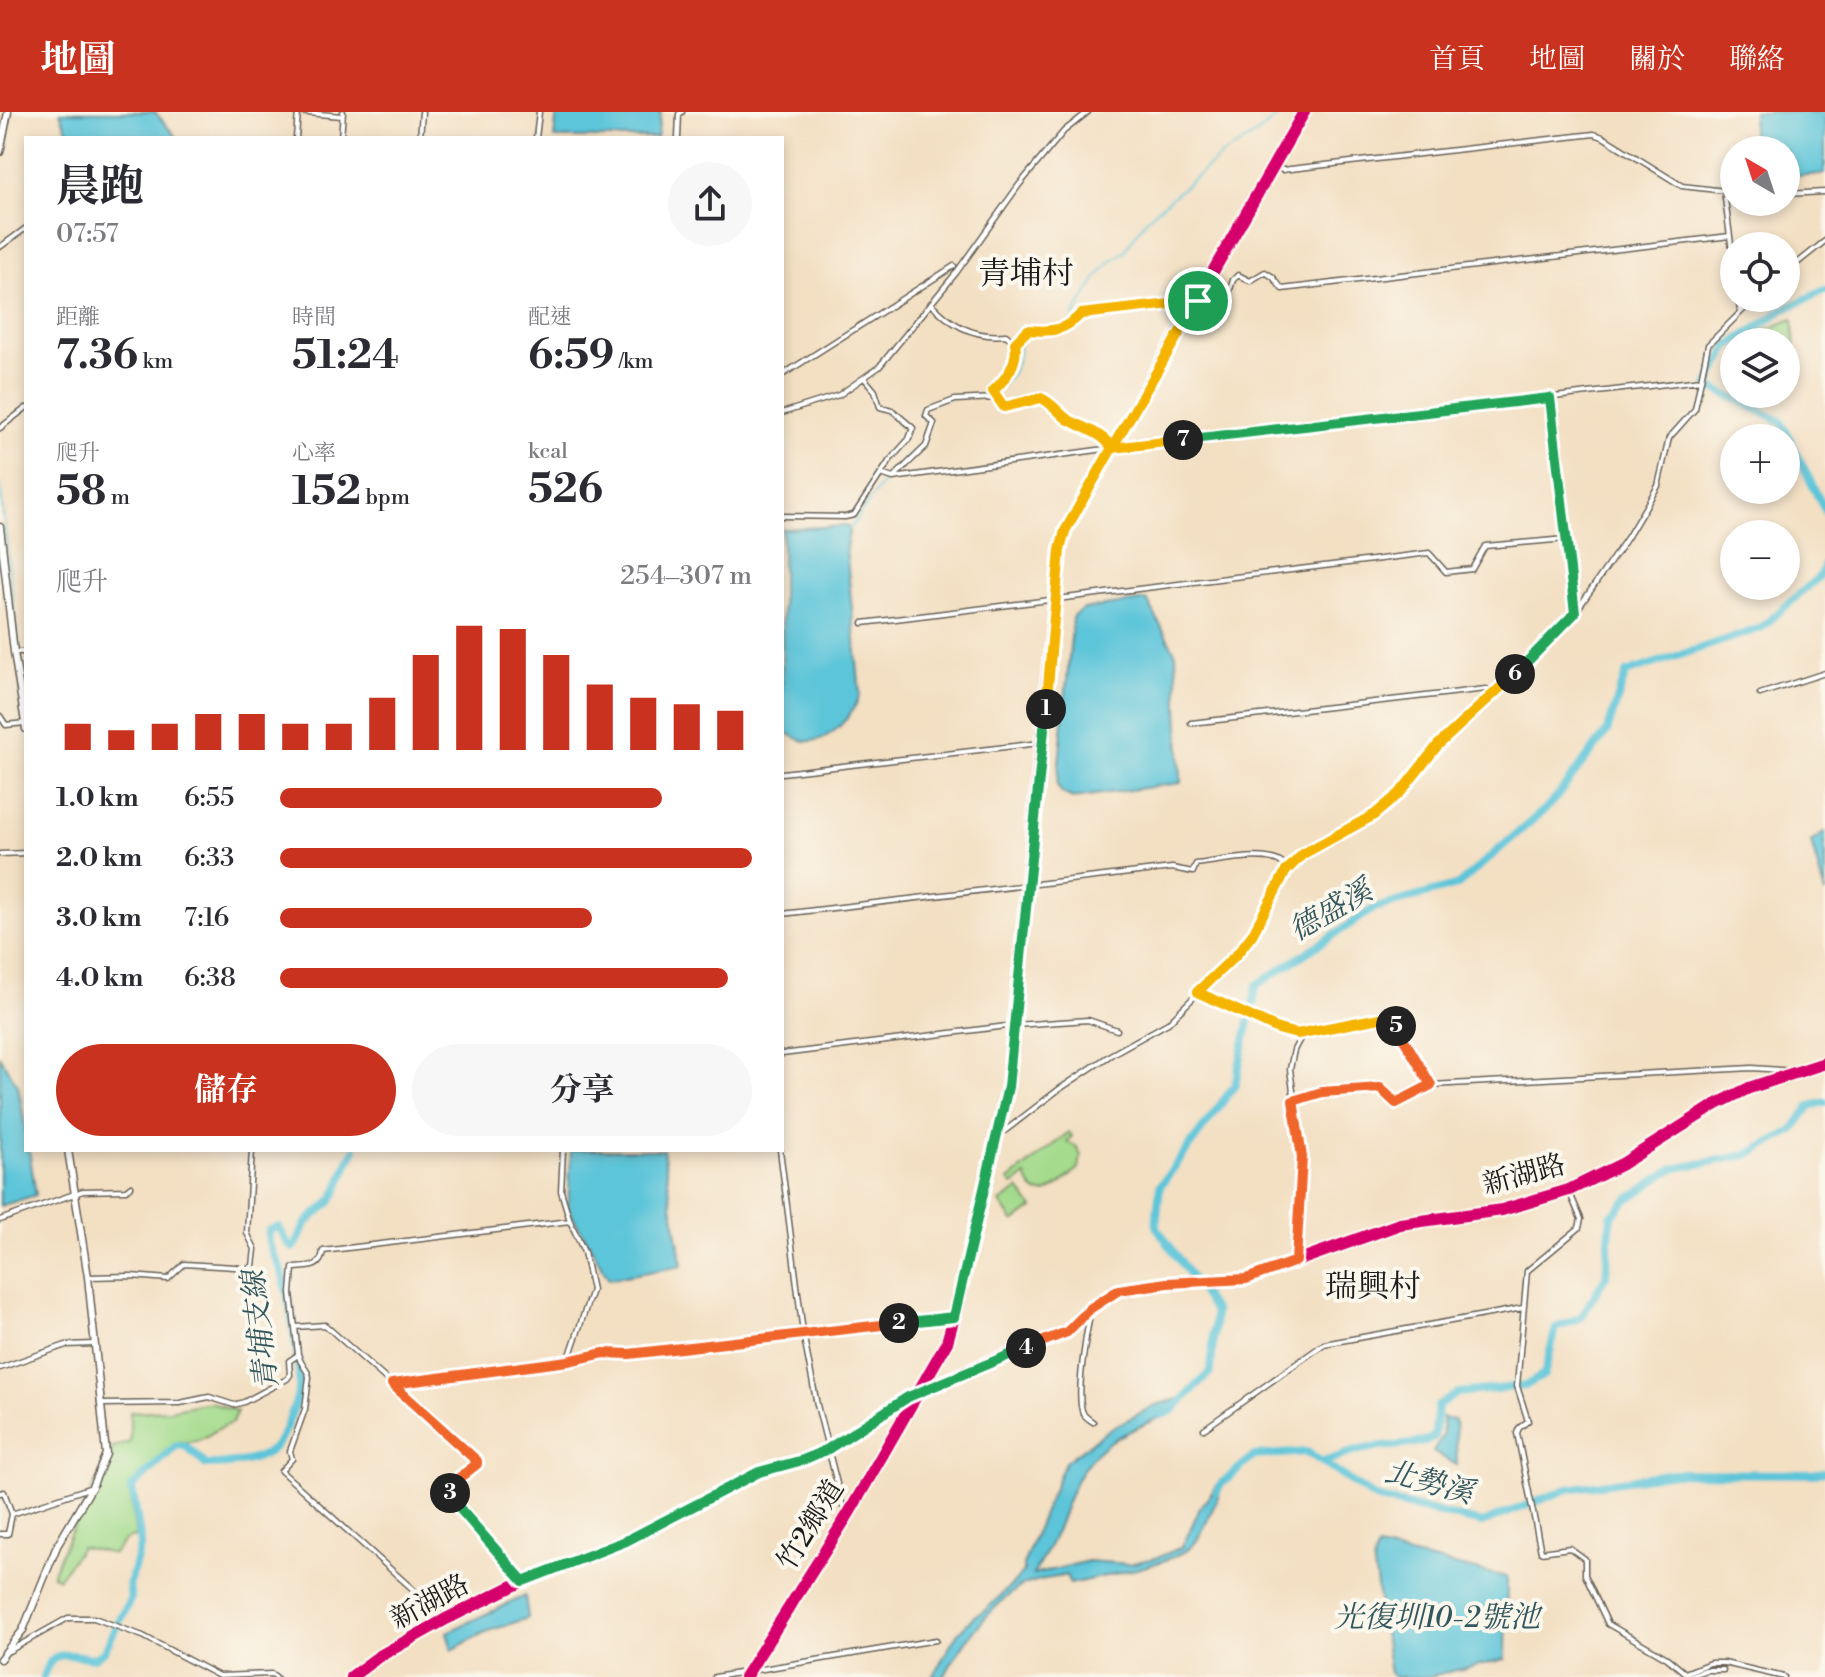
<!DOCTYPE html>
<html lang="zh-TW">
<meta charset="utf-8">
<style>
:root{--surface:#fff;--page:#f7f7f7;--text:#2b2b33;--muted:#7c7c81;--accent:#c8321e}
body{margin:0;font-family:"Libre Bodoni","Noto Serif TC",serif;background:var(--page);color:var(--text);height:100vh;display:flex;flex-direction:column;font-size:30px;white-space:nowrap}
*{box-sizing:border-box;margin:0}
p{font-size:26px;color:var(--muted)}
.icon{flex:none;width:44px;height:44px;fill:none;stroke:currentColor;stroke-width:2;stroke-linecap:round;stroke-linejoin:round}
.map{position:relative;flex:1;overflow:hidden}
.sheet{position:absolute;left:24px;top:24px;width:760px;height:1016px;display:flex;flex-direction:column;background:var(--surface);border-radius:0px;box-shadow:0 4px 12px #0003}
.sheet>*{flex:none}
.needle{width:52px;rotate:321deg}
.controls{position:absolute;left:1720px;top:24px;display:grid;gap:16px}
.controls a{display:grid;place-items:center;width:80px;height:80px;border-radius:50%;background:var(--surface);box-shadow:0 4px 12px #0003;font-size:40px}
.pin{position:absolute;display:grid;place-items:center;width:68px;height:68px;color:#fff;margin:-34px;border:4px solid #fff;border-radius:50%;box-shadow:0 2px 8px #0007}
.km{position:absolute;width:40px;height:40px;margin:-20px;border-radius:50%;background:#222;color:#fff;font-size:22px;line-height:40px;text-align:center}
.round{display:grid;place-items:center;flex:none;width:84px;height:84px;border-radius:42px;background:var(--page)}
.head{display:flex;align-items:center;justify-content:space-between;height:136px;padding:0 32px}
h1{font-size:44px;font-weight:700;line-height:60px}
.stats{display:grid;grid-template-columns:repeat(3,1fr);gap:12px;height:136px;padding:8px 32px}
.stats div{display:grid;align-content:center}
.stats b{font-size:40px;font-weight:700}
.stats small{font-size:22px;font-weight:400}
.stats p{font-size:22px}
.chart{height:224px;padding:16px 32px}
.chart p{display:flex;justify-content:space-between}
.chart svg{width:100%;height:144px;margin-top:8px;stroke:var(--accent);stroke-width:6}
.primary-button{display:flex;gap:16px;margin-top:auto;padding:16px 32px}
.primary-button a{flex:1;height:92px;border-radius:48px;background:var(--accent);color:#fff;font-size:32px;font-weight:700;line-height:92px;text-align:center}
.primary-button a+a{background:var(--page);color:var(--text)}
ul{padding:0 32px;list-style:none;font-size:26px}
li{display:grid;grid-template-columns:128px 96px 1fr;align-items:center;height:60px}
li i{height:20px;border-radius:10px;background:var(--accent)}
header{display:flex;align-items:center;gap:48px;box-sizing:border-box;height:112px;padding:0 40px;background:var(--accent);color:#fff}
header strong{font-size:38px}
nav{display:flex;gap:44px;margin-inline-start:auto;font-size:28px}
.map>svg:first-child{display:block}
</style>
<header>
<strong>地圖</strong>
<nav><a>首頁</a><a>地圖</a><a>關於</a><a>聯絡</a></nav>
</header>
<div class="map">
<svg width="1825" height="1565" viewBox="0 0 1825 1565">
<rect width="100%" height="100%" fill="#fbf7ec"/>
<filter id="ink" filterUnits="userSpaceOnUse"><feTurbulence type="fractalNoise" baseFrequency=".0125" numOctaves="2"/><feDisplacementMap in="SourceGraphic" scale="16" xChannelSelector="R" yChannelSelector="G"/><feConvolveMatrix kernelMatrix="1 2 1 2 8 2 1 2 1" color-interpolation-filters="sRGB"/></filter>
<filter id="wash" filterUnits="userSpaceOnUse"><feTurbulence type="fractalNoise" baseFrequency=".006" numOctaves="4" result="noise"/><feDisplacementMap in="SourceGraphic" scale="32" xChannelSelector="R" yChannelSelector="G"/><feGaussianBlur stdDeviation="1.8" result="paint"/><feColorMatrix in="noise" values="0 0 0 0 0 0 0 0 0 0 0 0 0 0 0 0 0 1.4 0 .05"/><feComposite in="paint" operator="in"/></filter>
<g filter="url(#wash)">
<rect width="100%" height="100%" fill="#f3dfc2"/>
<path fill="#a4db8d" stroke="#607c54" stroke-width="2" d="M1793,207l3,39 -10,13v-29h-45l8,-6z
M1069,1020l3,4 -5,6 9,4 5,9 -2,13c-17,14 -41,44 -53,8l-13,9 -4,-5z
M1019,1077l14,19 -19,14 -14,-20z
M210,1290l27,9 -5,12c-24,7 -25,21 -53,19l-50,45 7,50 -10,2 -13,15 -32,-7 -23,32 -6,-4c17,-44 41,-83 59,-126l19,-7v-30l39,-2z"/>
<path fill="#5dc5d9" stroke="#3c707a" stroke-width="2" d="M60,0h95l22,26h-107z
M557,0h104l-4,26h-103z
M1753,0h72v62l-39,2v-26h-35z
M846,414l4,3 -4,18 14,147c-6,20 -30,50 -55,47 -7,-1 -16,-7 -23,-11v-201z
M1147,488l29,54 5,129 -108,15 -11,-5 -5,-8 16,-169 11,-7z
M1825,720v62l-14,-52z
M0,945l18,28 8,47v18h3l7,45 -36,11z
M571,1038h92l19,116 -73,13 -41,-71z
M1190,1284c-22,23 -54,29 -80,46 -34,23 -40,54 -54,89 -6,15 -15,29 -23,44l55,-14 41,3 30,-7 23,-10 18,-39 21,-28 3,3c-9,19 -16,40 -27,57 -15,25 -98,36 -127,44l-4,-9c-15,4 -36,5 -49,14 -29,21 -57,56 -73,88h-12l25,-43 17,-18 9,-4 32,-30 9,-11v-8l14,-37 27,-64 46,-34 45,-23z
M1442,1306l13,2 2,45 -24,-13 10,-17z
M1378,1436l129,29 -1,82 -80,18h-32l-4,-3 -17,-114z
M525,1484l3,22 -45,15 -31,17 -5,-18z"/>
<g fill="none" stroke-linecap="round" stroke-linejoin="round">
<path stroke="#5dc5d9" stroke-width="2" d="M0,83v16
M1073,206l23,-39 14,-17 14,-10 23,-34 75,-63 33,-20 28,-23
M1028,214l22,3
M0,372l21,194
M850,417l38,-54 34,-31 7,-23 -10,-6 1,-6c20,-14 48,-14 72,-13 14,-14 29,-29 27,-51"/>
<path stroke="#5dc5d9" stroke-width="8" d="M1735,230l48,-32 42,-20
M1734,231l-6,3 -20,40 73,35 44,90
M1162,1303l11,-5 38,-39 4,-59 -59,-86 4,-40 75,-101 22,-100 118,-77 83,-23 93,-81 56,-72 19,-59 135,-45 60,-53 4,-11
M1322,1350c14,-4 28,-10 43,-13 20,-4 52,-2 69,-12l4,-31 20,-13 67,-7 19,-11 12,-47 25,-11 25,-41 5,-60 16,-16 45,-31 75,-14 45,-24 18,-25 15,-4
M1217,1379l5,-8 32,-27 53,-4 68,46 107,25 86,-34 106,-16 137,1 14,-2
M43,1565c9,-30 25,-22 51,-19l10,-7 27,-53 -2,-13 12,-41 -9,-57 45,-42 9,1 20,19c19,0 56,-3 69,-19 9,-9 21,-43 24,-56 3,-17 -11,-95 -16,-115 -4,-15 -18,-29 -14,-45l10,-3 9,17 5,4c7,-6 7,-15 12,-23 8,-11 21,-16 28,-27 9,-15 12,-33 22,-48"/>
</g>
</g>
<g filter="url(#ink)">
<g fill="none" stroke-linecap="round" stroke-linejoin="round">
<g stroke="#676056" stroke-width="7">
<path id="street" d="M296,0l46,4
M296,26l2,-26
M341,26l2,-26
M420,26l2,-26
M536,26l3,-26
M678,26l1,-24 3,-2
M1274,55l8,3 312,-36 9,3 79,49 52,6
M1724,79l10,76
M1786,82l39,-2
M0,135l26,-19
M1786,160l39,-31
M1738,186l2,13
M931,191c20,23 45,35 75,32l9,8c4,19 -8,35 -22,48l3,7
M1015,231l13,-13c24,2 36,1 53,-16l147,-18 5,-16 5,-5 12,6 15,-9 8,5 9,12 448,-53
M782,263l172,-109
M1550,286l25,213
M782,301l57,-18 40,-28 77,-94 63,-88 45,-54 24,-19
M0,316l26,-20
M881,362l12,4 219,-30 589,-68
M895,364l31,-30 8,-23 -8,-7 2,-6 27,-10 41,-2 8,9c13,-1 24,-8 37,-9 11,5 16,14 26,21 15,9 34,13 45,29
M782,404l63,1 9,-2 36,-55 19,-21 4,-11 -21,-18 -12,-3 -5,-16 -10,-12
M863,511l566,-70 17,19 26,-3 13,-23 81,-7
M14,540h12
M1760,582l65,-21
M0,604l6,9 19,-2
M1191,611l295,-34 9,4
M782,661l258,-30
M0,742l26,-1
M782,802l390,-46 21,4 3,-8c21,-2 80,-16 90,4
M1197,880l81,37 19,5 93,-18 41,69 321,-17 43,3
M782,942l233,-29 73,-5 29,10
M1293,989l29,-9 58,-4 12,13 9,1 30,-17
M997,1025l61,-47 54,-36 56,-31 69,-69 15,-19 34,-64 17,-17 71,-39 26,-22 38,-48 107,-99 30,-33 52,-75 31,-52 11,-48 26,-29 13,-64 47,-47
M563,1038l-2,41 9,30 14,31 8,38 -24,71
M780,1038l23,183 14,72 28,110
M1569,1079l12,28 -2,9 -52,43 -10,115 11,35 -9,7 -2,5 24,119 29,-4 15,11v16l23,49 59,34 18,15 25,-10h14l60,14
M0,1108l83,-29 43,-1 5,-4
M1296,1149l6,-104 -12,-88 4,-19 9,-17
M88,1165l43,-1 37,3 16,-15 51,3 11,3 7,-4 2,-17 -8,-16 5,-83
M1091,1197c-4,20 -16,87 -8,104 2,4 6,6 10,9
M295,1215l30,-2 150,133 2,6 -27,21v11l73,85
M0,1256l66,-23 28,-1
M392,1272l176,-23 36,-8 25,1 325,-37
M102,1292l78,-1 29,-6 25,8 10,-3 43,-23 3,-4 -1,-14 9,-6
M1204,1317l120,-85 199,-36
M0,1381l4,-1 8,22
M0,1422h8l4,-20 80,-27
M446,1507l-165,-148 11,-12 -2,-8 15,-42 4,-32c-1,-8 -8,-10 -11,-23l-7,-61 2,-25c16,-1 28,1 30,-17l247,-30
M9,1539l59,-33h26l49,18 76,40 53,-2 4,3
M715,1565l221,-37
M1686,1565l20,-7h17"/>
</g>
<g stroke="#676056" stroke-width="9">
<path id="secondary" d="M0,40l8,-40
M0,415l14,125 12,77
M0,1547l23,-29 34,-84 35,-59 14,-33 -18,-177 -20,-127
M351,1565l27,-20 68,-38 77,-38 103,-40 133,-69 44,-12 25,-11 80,-52 105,-45 44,-15 10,-5 24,-24 28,-18 48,-7 79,-4 154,-55 102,-14 67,-20 53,-26 95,-60 32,-16 76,-25
M745,1565l104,-164 98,-171 7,-25 54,-230 52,-537 5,-19 239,-419"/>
</g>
<use href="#street" stroke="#fff" stroke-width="4"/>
<use href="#secondary" stroke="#fff" stroke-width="6"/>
<g stroke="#fbf7ec" stroke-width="17">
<path id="cycleway" d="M351,1565l27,-20 68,-38 77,-38 103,-40 133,-69 44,-12 25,-11 80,-52 105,-45 44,-15 10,-5 24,-24 28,-18 48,-7 79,-4 154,-55 102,-14 67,-20 53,-26 95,-60 32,-16 76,-25
M745,1565l104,-164 98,-171 7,-25 54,-230 52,-537 5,-19 239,-419"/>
</g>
<use href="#cycleway" stroke="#d6006c" stroke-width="12"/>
</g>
</g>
<g fill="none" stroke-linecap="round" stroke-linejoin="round" filter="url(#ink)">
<g stroke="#fff" stroke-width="16">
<path id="split-1" d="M1046,597l14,-159 5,-19 47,-83c-10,-16 -30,-20 -45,-29 -9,-7 -15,-16 -26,-21l-37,9 -11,-16c14,-13 26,-29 22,-48l13,-13c24,2 36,1 53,-16l117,-13"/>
</g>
<g stroke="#fff" stroke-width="16">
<path id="split-2" d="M899,1211l55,-6 54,-230 38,-378"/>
</g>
<g stroke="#fff" stroke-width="16">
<path id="split-3" d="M450,1381v-8l27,-21v-3l-85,-77 176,-23 36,-8 25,1 270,-31"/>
</g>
<g stroke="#fff" stroke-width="16">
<path id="split-4" d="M450,1381l11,17 62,71 103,-40 133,-69 44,-12 25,-11 80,-52 118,-49"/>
</g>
<g stroke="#fff" stroke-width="16">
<path id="split-5" d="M1026,1236l41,-16 24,-24 28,-18 48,-7 79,-4 50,-18 6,-104 -9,-56 29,-9 58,-4 16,15 35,-18 -35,-59"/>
</g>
<g stroke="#fff" stroke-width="16">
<path id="split-6" d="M1396,914l-6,-10 -93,18 -19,-5 -81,-37 40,-38 15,-19 34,-64 17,-17 71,-39 26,-22 38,-48 77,-71"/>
</g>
<g stroke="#fff" stroke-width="16">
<path id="split-7" d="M1183,328l367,-42 25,215 -60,61"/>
</g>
<g stroke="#fff" stroke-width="16">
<path id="split-8" d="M1183,328l-71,8 86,-147"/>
</g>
<use href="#split-1" stroke="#f5b400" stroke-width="10"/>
<use href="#split-2" stroke="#22a559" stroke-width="10"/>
<use href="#split-3" stroke="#f0652b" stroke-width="10"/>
<use href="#split-4" stroke="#22a559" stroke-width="10"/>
<use href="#split-5" stroke="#f0652b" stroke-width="10"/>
<use href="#split-6" stroke="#f5b400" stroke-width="10"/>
<use href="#split-7" stroke="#22a559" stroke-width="10"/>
<use href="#split-8" stroke="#f5b400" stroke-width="10"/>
</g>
<g text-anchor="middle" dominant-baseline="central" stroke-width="8" stroke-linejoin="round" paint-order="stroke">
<g font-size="28" fill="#1c1c1c" stroke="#fbf7ec">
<text transform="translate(1524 1063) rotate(-15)">新湖路</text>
<text transform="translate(811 1413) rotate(-58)">竹2鄉道</text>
<text transform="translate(430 1490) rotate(-28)">新湖路</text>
</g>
<g font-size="30" font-style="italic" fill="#33575e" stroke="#fbf7ec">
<text transform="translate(1331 799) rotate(-30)">德盛溪</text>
<text transform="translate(261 1218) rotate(-97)">青埔支線</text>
<text transform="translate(1429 1371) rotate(15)">北勢溪</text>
<text x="1437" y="1506">光復圳10-2號池</text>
</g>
<g font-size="32" fill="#1c1c1c" stroke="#fbf7ec">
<text x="1026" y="162">青埔村</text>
<text x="1373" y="1175">瑞興村</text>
</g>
</g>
</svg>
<div class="controls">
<a><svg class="needle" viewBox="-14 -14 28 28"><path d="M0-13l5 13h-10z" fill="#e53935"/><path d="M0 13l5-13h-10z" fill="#7c7c81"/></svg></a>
<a><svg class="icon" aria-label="locate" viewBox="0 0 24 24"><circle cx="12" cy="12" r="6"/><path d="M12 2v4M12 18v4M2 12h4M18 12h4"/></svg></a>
<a><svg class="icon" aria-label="layers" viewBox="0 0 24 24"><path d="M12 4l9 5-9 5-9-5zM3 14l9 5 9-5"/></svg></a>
<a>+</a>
<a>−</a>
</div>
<div class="pin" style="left:1198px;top:189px;background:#1e9e55"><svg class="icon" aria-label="arrive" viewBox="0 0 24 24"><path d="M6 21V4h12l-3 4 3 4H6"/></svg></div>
<b class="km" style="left:1046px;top:597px">1</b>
<b class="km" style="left:899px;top:1211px">2</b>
<b class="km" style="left:450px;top:1381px">3</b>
<b class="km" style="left:1026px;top:1236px">4</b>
<b class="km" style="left:1396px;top:914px">5</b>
<b class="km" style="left:1515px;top:562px">6</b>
<b class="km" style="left:1183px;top:328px">7</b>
<section class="sheet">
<div class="head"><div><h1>晨跑</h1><p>07:57</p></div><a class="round"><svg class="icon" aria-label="share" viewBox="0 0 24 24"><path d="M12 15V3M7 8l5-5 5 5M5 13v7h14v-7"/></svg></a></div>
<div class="stats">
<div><p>距離</p><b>7.36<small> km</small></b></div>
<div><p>時間</p><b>51:24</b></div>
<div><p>配速</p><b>6:59<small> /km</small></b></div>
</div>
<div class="stats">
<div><p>爬升</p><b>58<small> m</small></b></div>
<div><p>心率</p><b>152<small> bpm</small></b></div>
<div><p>kcal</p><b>526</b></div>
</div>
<div class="chart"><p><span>爬升</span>254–307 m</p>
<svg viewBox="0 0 160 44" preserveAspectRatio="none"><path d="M5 44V36M15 44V38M25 44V36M35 44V33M45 44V33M55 44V36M65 44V36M75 44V28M85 44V15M95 44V6M105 44V7M115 44V15M125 44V24M135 44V28M145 44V30M155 44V32"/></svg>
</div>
<ul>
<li><b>1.0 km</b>6:55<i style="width:81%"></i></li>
<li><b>2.0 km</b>6:33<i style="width:100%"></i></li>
<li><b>3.0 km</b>7:16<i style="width:66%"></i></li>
<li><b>4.0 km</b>6:38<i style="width:95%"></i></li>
</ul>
<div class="primary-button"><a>儲存</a><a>分享</a></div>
</section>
</div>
